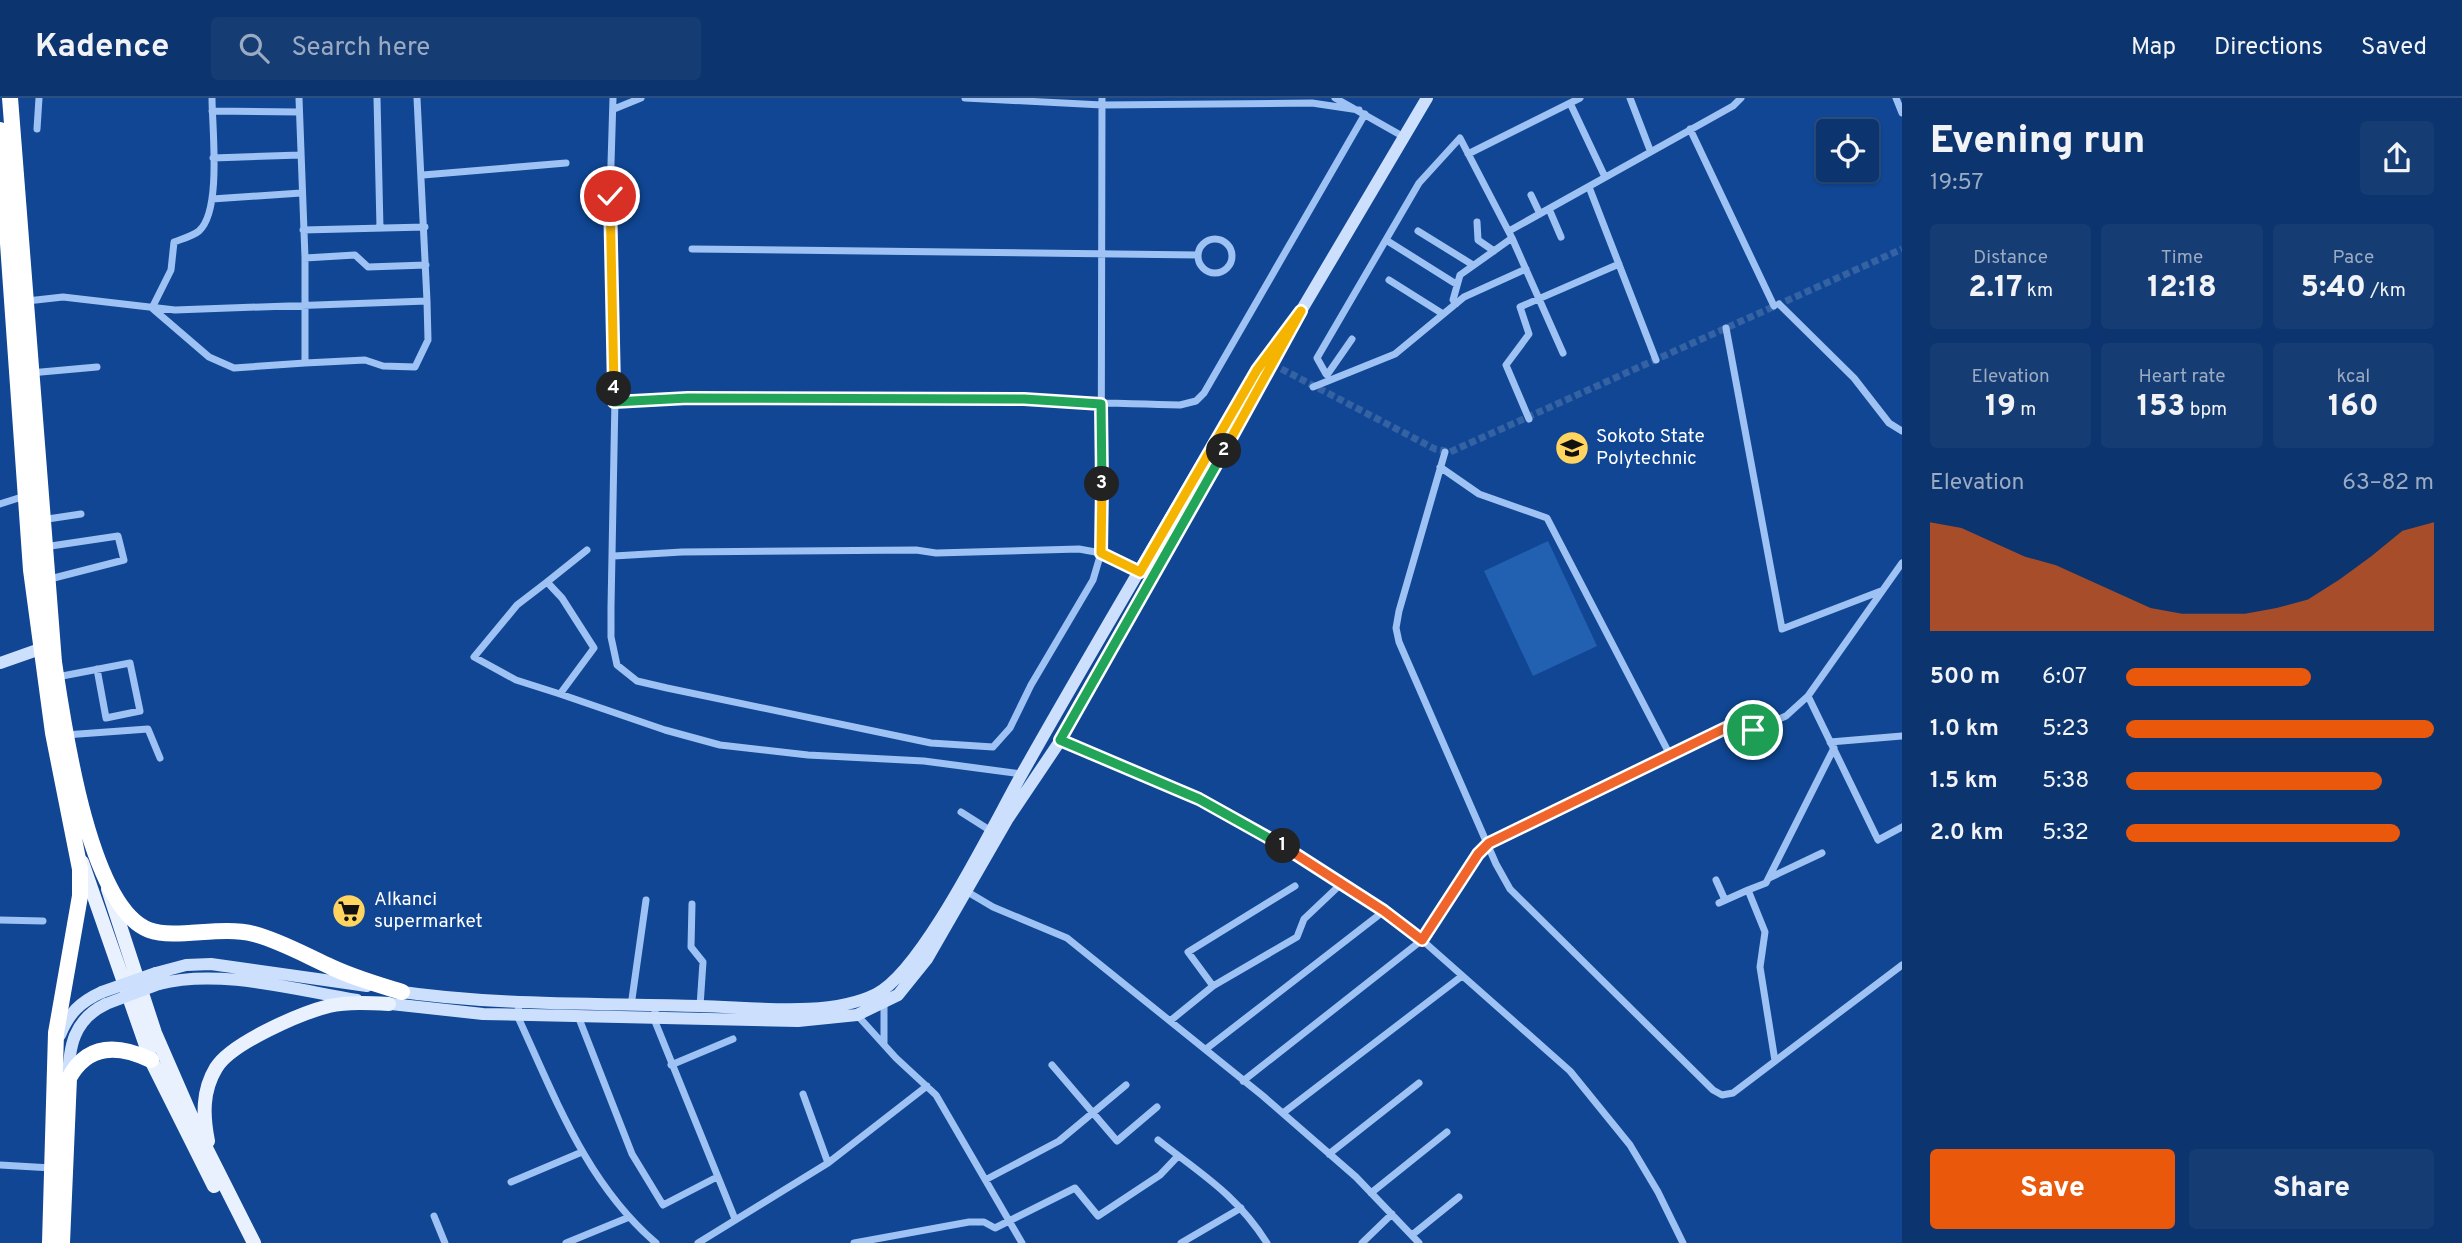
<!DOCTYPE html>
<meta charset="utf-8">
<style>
:root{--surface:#0c346e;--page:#153c73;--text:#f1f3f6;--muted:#9aaac2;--line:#2c4f81;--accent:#ea580c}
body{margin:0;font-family:Overpass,sans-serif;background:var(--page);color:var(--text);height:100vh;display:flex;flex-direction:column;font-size:26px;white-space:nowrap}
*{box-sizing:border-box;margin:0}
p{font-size:23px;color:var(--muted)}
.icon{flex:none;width:38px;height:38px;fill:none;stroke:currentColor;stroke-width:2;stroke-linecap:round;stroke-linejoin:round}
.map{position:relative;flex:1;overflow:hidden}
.sheet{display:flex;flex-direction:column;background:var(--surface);width:560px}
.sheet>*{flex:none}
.controls{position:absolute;left:1816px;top:21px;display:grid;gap:14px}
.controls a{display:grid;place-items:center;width:63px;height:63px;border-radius:7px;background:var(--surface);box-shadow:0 2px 5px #0004,0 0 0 2px var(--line);font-size:35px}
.pin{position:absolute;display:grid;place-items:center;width:60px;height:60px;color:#fff;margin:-30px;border:4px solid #fff;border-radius:50%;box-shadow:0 2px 7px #0007}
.km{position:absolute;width:35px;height:35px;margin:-18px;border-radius:50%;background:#222;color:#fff;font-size:19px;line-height:35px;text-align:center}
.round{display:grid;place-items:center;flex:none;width:74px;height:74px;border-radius:7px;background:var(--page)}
.summary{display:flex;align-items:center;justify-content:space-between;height:119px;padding:0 28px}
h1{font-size:38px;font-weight:800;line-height:52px}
.figures{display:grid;grid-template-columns:repeat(3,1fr);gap:10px;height:119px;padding:7px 28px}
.figures div{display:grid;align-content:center;border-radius:7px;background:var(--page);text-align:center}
.figures b{font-size:30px;font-weight:800}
.figures small{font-size:19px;font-weight:400}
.figures p{font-size:19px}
.chart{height:196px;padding:14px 28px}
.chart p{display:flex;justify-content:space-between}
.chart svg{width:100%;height:126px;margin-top:7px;fill:var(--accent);opacity:.7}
.primary-button{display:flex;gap:14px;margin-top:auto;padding:14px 28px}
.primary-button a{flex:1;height:80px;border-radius:7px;background:var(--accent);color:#fff;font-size:28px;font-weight:800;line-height:80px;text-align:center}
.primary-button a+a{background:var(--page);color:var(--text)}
ul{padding:0 28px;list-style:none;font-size:23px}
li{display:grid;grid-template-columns:112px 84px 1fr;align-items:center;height:52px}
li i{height:18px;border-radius:9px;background:var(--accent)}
header{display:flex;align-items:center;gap:42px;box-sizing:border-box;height:98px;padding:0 35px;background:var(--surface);border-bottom:2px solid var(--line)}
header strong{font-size:33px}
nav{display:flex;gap:38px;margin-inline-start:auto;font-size:24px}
.search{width:490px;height:63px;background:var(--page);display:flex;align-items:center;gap:18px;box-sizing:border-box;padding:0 24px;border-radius:7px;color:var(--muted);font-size:26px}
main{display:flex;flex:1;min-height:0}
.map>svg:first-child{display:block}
</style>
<header>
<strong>Kadence</strong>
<div class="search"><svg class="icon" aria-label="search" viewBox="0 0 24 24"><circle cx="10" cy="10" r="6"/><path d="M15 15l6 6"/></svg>Search here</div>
<nav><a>Map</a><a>Directions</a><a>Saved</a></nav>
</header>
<main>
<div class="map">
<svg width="1902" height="1145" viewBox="0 0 1902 1145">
<rect width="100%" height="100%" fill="#104693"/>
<path fill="#2260b2" d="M1548,443l49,105 -64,30 -49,-105z"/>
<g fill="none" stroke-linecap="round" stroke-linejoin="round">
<path stroke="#3462a3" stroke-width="7" stroke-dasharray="7 3.5" stroke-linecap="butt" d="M1272,266l163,85 15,3 452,-203"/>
<path stroke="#9dc2f3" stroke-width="7" d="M212,0c0,29 10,113 -13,133 -6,5 -17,8 -25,11l-3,28 -19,38 57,49 25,11 71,-5v-105l-6,-160
M377,0l3,130
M613,0l-3,98 1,139 4,63 -4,209v30l6,28 20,16 30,7 264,55 62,4 17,-19 21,-43 62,-105 8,-27 1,-455
M965,0l137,7 210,-2 47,7
M1335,0l69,39
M1630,0l20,52
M1896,0l6,15
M1570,5l35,74
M614,11l27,-11
M212,13l87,1
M37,31l2,-31
M1690,31l84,177
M1468,56l112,-56
M213,60l87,-3
M423,77l143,-12
M1589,89l67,173
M1531,97l9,19
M212,101l89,-6
M1549,111l12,28
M1477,124l1,18 16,11
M303,132l122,-3
M1418,133l55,34
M1509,133l224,-125 8,-8
M1198 158a17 17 0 1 1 34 0a17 17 0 1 1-34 0Z
M1386,142l70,44
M692,151l506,6
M305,160l50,-3 13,12 58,-2
M1389,182l54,34
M27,203l36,-4 112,13 252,-9 -10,-203
M1456,206l-3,-4 7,-25 52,-37
M1779,206l75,74 35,45 13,8
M1726,230l56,301 99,-38
M305,265l60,-3 18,6 32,1 13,-27 -1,-39
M30,275l67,-6
M1326,276l-9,-16 102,-175 41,-45 52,100 51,115
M1327,277l25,-36
M1313,289l82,-33 69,-57 62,-28
M614,304c187,-10 379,-1 566,3l16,-4 8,-8 161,-279
M1529,321l-23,-54 23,-31 -9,-27 99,-43
M1445,354l-46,159 -3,17 3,14 97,222 14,25 203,201 9,5 11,-2 169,-128
M1440,369l39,27 68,24 123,237
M0,406l25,-8
M41,422l40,-6
M44,449l74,-11 6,24 -78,20
M587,452l-40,32 15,16 32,50 -34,46 105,36 55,15 88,10 116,6 98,13
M614,458l68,-4 234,-2 20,3 143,-4 22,4 38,18
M547,484l-30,23 -43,52 42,23 44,14
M57,579l73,-14 10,48 -34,7 -9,-49
M1808,598l70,144 24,-13
M65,637l83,-6 12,29
M1060,643l139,58 72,39 113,73 38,29 148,131 60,74 28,47 25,51
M1830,644l72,-6
M961,714l30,19
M1769,780l53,-25
M1716,782l9,20
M966,793l27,16 74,31 196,158 93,81 63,66
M1719,805l29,-13
M692,806l-1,43 12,15 -3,44
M0,822l43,1
M1213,888l-25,-34 107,-66
M520,903l-3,14c38,82 69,168 139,228
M656,907l-2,14 81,200
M631,908l15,-106
M857,917l39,43 40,37 86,148
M578,918l54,138 31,51 54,-28
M1170,923l43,-35 84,-49 7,-18 38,-36
M884,945v-39
M1206,951l178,-138
M1775,963l-15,-94 5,-35 -17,-42 18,-7 68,-135
M671,967l62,-26
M1052,967l65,76 40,-34
M1243,983l179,-141 56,-86 11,-11 249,-121 15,8 33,-14 22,-20 94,-133
M803,996l25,69
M1283,1015l179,-137
M1158,1042c43,34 78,54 109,103
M1329,1056l90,-71
M0,1067l52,3
M987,1081l72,-38 67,-56
M511,1084l71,-30
M1371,1095l76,-61
M434,1118l11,27
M1412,1137l47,-38
M566,1145l61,-25
M698,1145l130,-80 99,-77
M854,1145l115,-21h15l11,6 80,-40 23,28 62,-41 18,-19
M1181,1145l60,-35
M1362,1145l30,-29"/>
<path stroke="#cce0fd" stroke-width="12" d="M0,565l40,-14
M156,875l30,-8 25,-1 156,22
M159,886c60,-16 137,6 198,16
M395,893c101,15 204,12 305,15 52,1 128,12 176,-12 47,-23 118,-171 147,-222 76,-135 156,-268 234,-402l17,-22
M382,905l101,11 315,7 59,-6 41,-20 29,-36 80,-139 53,-79 241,-430 126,-213
M60,937c9,-22 20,-33 42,-43
M68,982c1,-33 5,-60 38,-76"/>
<path stroke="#e9f1ff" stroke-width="14" d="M82,764l69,198 63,126
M108,791l47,144 44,101 55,109
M208,1043c-5,-25 -6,-50 8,-73 15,-25 85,-55 113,-62 20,-4 40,-3 60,-2"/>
<path stroke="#fff" stroke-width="16" d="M10,0l44,564c9,59 34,245 95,268 28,10 71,-5 105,4 26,7 49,20 73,31 24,12 49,19 75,27
M0,32l31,440 22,163 27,136v27l-24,137 -6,210
M62,1145l7,-165c19,-35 50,-33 82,-18"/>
<path stroke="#cce0fd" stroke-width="12" d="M102,894l54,-19
M106,906l53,-20"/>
</g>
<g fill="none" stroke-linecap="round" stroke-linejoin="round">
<g stroke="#fff" stroke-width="14">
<path id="split-1" d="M1283,748l101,65 38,29 56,-86 11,-11 249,-121 15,8"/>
</g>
<g stroke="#fff" stroke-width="14">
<path id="split-2" d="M1224,353l-164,289 139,59 84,47"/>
</g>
<g stroke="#fff" stroke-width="14">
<path id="split-3" d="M1102,386l-1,69 39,19 117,-202 44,-59 -77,140"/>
</g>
<g stroke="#fff" stroke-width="14">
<path id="split-4" d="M614,291v13l74,-4 336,1 77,5 1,80"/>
</g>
<g stroke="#fff" stroke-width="14">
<path id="split-5" d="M610,98l4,193"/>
</g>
<use href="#split-1" stroke="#f0652b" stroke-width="9"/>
<use href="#split-2" stroke="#22a559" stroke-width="9"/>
<use href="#split-3" stroke="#f5b400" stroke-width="9"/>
<use href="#split-4" stroke="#22a559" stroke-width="9"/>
<use href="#split-5" stroke="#f5b400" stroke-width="9"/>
</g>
<defs>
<g id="university-disc" transform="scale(1.75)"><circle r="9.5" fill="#ffd55f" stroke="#104693"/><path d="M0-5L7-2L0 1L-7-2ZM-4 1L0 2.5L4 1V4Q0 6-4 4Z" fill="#111"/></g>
<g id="supermarket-disc" transform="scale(1.75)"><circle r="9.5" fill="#ffd55f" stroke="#104693"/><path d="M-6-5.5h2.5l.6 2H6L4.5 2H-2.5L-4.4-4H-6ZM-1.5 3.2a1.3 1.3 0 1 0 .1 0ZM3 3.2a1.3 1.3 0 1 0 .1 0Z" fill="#111"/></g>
</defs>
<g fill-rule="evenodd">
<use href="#university-disc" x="1572" y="350"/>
<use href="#supermarket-disc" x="349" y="813"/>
</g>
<g text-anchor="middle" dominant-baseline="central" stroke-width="5" stroke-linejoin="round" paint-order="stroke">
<g font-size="19" fill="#fff" stroke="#104693" text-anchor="start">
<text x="1596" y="339">Sokoto State<tspan x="1596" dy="22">Polytechnic</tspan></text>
<text x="374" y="802">Alkanci<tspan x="374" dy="22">supermarket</tspan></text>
</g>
</g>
</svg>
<div class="controls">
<a><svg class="icon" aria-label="locate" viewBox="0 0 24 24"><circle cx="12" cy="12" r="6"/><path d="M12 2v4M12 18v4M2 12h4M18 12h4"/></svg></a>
</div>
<div class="pin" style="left:1753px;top:632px;background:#1e9e55"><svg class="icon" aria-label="arrive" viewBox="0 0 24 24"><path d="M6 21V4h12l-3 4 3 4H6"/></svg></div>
<div class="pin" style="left:610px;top:98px;background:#d93025"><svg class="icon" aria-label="check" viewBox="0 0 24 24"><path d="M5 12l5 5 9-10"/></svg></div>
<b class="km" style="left:1283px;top:748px">1</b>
<b class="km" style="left:1224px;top:353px">2</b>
<b class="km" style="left:1102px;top:386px">3</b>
<b class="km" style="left:614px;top:291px">4</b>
</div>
<section class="sheet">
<div class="summary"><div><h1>Evening run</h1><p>19:57</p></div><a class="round"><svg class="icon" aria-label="share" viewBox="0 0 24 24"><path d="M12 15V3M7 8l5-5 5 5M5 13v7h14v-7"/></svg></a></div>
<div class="figures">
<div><p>Distance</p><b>2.17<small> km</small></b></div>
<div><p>Time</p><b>12:18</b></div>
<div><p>Pace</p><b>5:40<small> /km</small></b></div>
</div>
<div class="figures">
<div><p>Elevation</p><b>19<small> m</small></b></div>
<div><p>Heart rate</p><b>153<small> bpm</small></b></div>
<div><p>kcal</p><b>160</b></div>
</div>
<div class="chart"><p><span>Elevation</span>63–82 m</p>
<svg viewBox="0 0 160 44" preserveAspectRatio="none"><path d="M0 44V6L10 8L20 13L30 18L40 21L50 26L60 31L70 36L80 38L90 38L100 38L110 36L120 33L130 26L140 18L150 9L160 6V44z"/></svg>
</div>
<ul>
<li><b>500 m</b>6:07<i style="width:60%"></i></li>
<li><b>1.0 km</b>5:23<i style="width:100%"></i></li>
<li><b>1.5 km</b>5:38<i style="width:83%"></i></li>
<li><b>2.0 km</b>5:32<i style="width:89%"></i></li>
</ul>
<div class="primary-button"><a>Save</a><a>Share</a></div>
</section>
</main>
